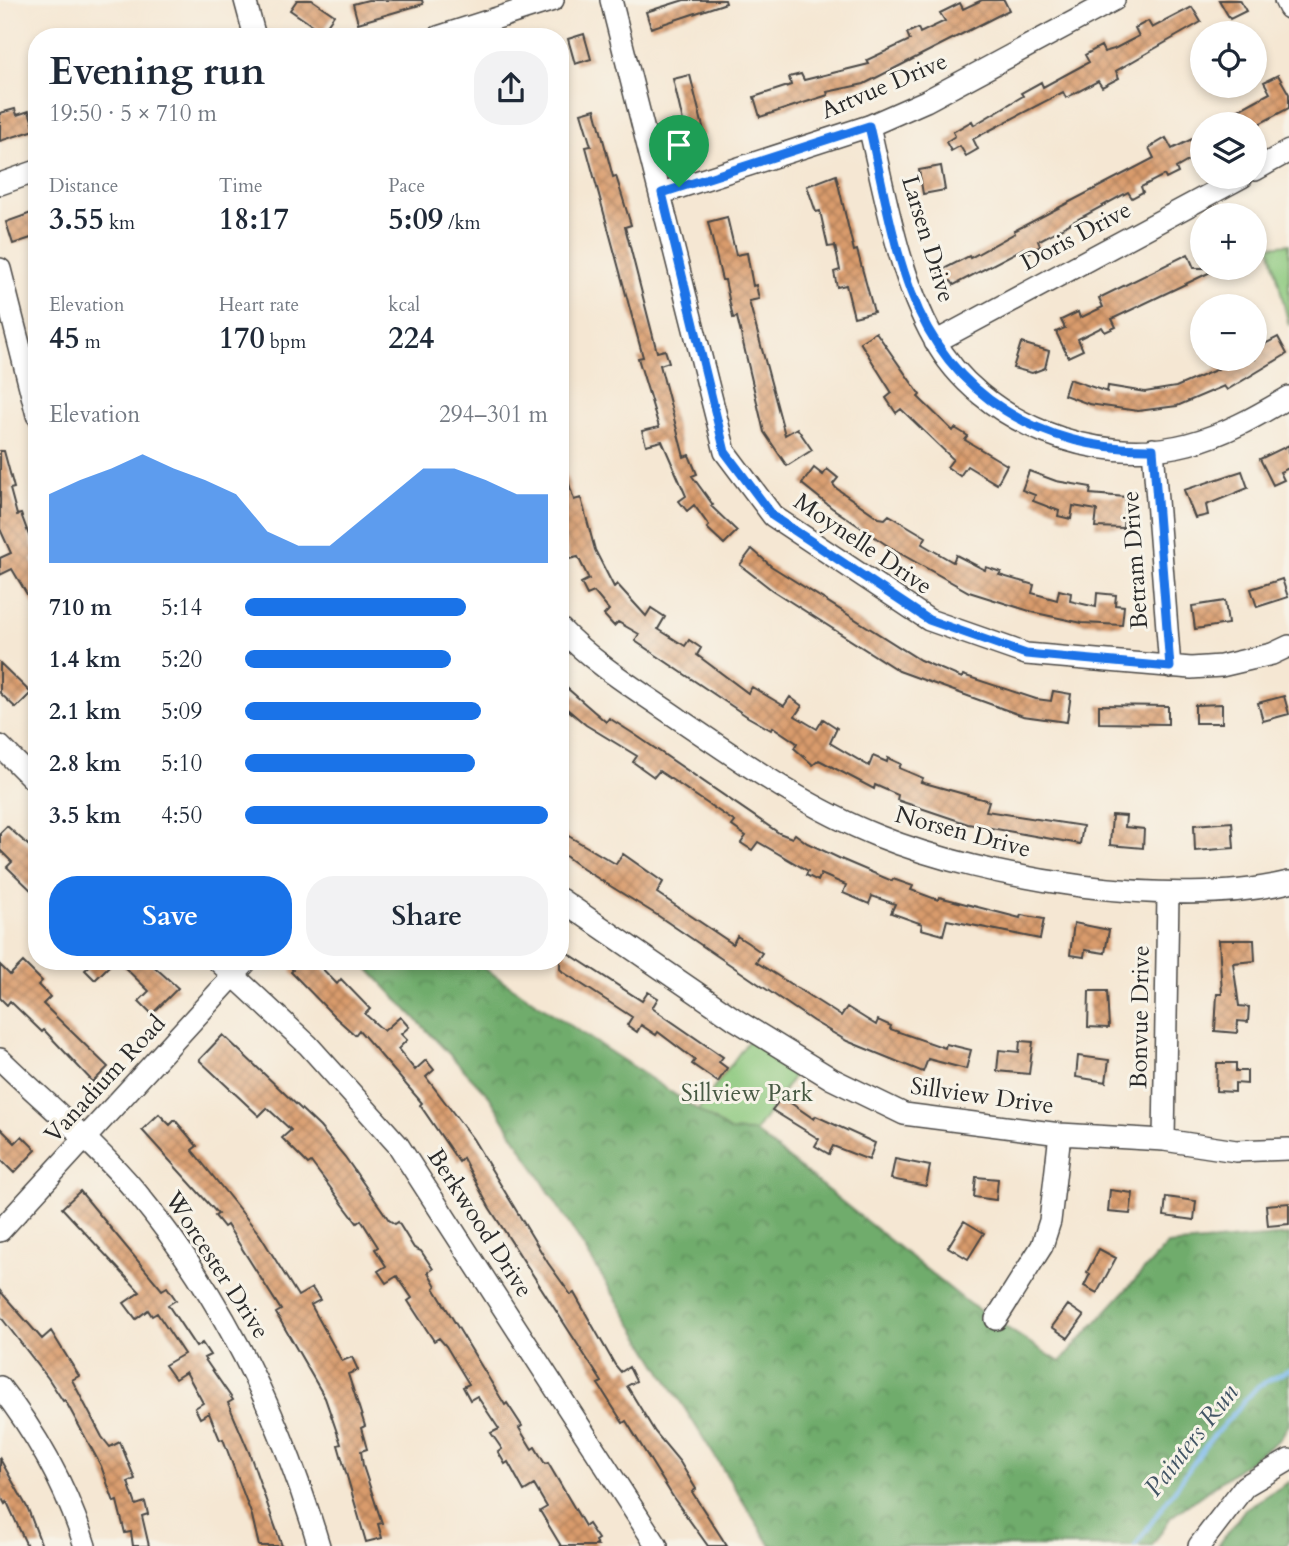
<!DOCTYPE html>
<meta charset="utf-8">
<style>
:root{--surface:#fff;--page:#f2f2f3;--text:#1f2937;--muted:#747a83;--accent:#1a73e8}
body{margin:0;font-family:Cardo,serif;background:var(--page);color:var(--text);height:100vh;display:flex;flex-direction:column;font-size:26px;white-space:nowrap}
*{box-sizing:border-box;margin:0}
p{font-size:23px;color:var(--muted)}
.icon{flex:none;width:38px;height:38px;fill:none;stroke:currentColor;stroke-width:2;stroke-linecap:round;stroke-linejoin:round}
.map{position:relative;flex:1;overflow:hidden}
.details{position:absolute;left:28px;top:28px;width:541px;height:942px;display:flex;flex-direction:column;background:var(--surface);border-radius:28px;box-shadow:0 4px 10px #0003}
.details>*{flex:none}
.tools{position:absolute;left:1190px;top:21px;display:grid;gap:14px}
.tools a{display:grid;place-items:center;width:77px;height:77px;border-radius:50%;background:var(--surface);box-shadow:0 4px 10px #0003;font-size:35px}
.pin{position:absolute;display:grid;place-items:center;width:60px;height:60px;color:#fff;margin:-72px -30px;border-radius:50% 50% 50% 0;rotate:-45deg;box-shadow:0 0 7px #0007}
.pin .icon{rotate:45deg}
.round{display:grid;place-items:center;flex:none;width:74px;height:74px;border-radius:28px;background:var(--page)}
.overview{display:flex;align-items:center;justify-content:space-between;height:119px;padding:0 21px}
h1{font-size:38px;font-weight:700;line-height:52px}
.stats{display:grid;grid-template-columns:repeat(3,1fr);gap:10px;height:119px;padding:7px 21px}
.stats div{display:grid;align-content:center}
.stats b{font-size:30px;font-weight:700}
.stats small{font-size:19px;font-weight:400}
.stats p{font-size:19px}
.chart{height:196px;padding:14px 21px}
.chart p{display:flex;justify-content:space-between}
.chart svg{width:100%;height:126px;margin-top:7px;fill:var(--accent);opacity:.7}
.action{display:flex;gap:14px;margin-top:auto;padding:14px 21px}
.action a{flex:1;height:80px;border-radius:28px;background:var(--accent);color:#fff;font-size:28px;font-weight:700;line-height:80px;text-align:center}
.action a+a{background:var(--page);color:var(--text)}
ul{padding:0 21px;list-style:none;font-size:23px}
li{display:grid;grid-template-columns:112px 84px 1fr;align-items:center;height:52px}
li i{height:18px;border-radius:9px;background:var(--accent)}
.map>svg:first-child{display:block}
</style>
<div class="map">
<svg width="1289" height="1546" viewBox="0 0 1289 1546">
<defs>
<pattern id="forest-crowns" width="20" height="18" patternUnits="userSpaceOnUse" patternTransform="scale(1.75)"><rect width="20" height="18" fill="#70ac6c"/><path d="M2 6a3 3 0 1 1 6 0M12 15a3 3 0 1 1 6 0" fill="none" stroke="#5c8c59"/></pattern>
<pattern id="building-cross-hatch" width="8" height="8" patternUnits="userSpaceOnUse" patternTransform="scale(1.75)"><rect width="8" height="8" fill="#d99b6c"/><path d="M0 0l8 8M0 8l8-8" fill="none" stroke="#b07f59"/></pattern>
</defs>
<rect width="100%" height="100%" fill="#f7f3e8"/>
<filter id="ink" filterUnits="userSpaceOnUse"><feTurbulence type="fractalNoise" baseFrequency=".0143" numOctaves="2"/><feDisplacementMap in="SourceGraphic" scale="14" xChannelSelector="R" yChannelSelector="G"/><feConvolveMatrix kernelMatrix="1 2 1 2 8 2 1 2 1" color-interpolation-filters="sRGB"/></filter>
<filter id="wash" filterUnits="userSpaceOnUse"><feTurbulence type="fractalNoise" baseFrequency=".00686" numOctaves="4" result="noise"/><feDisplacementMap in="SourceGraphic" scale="28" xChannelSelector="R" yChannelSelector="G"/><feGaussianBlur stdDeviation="1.57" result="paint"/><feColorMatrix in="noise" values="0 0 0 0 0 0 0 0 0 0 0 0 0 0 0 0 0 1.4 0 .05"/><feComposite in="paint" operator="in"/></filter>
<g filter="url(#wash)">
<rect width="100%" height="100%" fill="#f5e7d3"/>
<path fill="url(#forest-crowns)" stroke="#4e6c4c" stroke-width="2" d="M361,961h112l257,170 25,1 213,171 92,59 107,-117 122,-10v189l-9,15 -109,78 -19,29h-381l-282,-450z
M1289,1482v58l-3,6h-68l27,-37z"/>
<path fill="#8bc87d" stroke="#5b7a54" stroke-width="2" d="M1289,244v82l-19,-80z
M751,1037l48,31 -44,64 -25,-1 -32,-21z"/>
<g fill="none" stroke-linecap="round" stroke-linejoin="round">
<path stroke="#78b8ec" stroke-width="4.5" d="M1135,1546l74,-105 49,-55 31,-16"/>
</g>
<g id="blocks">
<path fill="url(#building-cross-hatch)" d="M297,0h15l22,15 -12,17 -32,-22z
M368,0h54l1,4 -65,19 -5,-19z
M684,0h41l1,3 -75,25 -5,-16z
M982,0h22l5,10 -145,74 -37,8 1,3 -68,22 -6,-20 37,-12 -2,-8 12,-3 3,6 65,-16 -2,-4 43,-20 -3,-7 11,-5 2,5 25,-12 -5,-8 20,-10 3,6z
M1219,0h21l6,11 -16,8z
M1192,7l9,15 -85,49 3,7 -17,9 -4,-6 -32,17 -3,-6 -90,47 5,10 -12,7 -6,-10 -9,5 -5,-9 9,-6 -2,-4 19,-11 2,4 49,-29 -2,-3 20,-11 2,5 46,-25 -4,-7 16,-9 3,6 10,-3 25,-13 -4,-8 13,-7 4,7z
M584,34l7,25 -16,5 -7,-25z
M690,75l15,60 -18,4 -14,-60z
M1278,75l11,19v14l-30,16h-46l57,-31 -6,-11z
M15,109l2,6 12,-4 6,19 -35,11v-28z
M595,109l18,68 3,-1 15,49 -6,2 32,125 8,-2 4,12 -9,3 24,92 5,-2 8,19 -5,2 21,29 -2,1 26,25 -13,13 -17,-16 2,-2 -15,-21 -7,6 -8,-10 7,-5 -24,-55 -16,4 -4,-14 17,-4 -21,-69 5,-1 -57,-210 5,-1 -10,-33z
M1202,134v19l-26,15 2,5 -12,6 -2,-4 -23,12 2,5 -11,6 -4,-6 -90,49 2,5 -13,8 -3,-6 -70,37 -3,-4 -7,3 -6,-12 31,-16 1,2 45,-25 -1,-2 140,-73 -5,-10 17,-10 6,11z
M941,166l4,24 -22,4 -4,-24z
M836,175l18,76 3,-1 17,62 -20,5 -8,-32 -9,2 -3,-15 6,-2 -5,-24 -7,1 -8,-36 -4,1 -9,-26z
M37,211v25l-24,8 -7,-22z
M727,217l9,38 11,-2 6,33 3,-1 3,14 -10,2 36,134 12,-7 15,22 -25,16 -23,-34 -27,-115 -4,1 -8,-38h-3l-14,-58z
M1188,254l6,14h25l-107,51 4,8 -11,5 -3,-5 -24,12 5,11 -15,7 -12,-25 9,-4 -4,-8 17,-8 2,6 23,-11 -4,-9z
M876,332l44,63 -2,2 35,34 2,-3 13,8 -3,4 42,25 -10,19 -30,-18 -7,10 -13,-9 6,-8 -52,-50 -5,4 -10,-15 6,-5 -32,-51z
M1278,337l9,17 -60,36 -3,-4 -47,20 -39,5 -49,-7 -25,-9 5,-16 38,13 1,-6 37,6 31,-5 42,-18 -5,-10h42v-10z
M1021,343l28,8 -4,17 -13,5 -19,-5z
M1289,445v23l-9,4 4,8 -11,5 -13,-26z
M0,451h4l10,37 -4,1 7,26 4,-1 16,43 -6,3 6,10v41l-25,-42 -12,6v-17l11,-5 -11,-24z
M563,464l11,36 7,-2 14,52 19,37 3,-3 29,32 5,-8 14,9 -7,12 27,17 4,-6 12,8 -4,7 51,38 4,-6 32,19 6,-9 12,9 -7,10 22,13 6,-10 14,9 -7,15 39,23 4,-10 14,6 1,-4 13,6 -2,4 24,10 -2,4 68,19 -3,10 97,15 -3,18 -112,-20 -71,-24 1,-5 -23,-10 -1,4 -55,-29 -6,5 -19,-17 3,-5 -24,-16 -2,3 -23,-13 -113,-76 4,-7 -21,-12 -4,4 -10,-11 5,-5 -15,-18 -7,3 -6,-12 8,-4 -11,-22 -9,2 -9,-39v-55z
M814,468l9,7 4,-6 11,9 -5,6 3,4 43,30 6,1 4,-4 37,22 -4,7 31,18 3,-7 29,15 1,-3 15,5 -2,3 35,10 -2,8 25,7 2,-10 12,3 -1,8 26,6 1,-14 19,2 -1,10 9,1 -2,19 -40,-2 -46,-10 -67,-21 -75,-42 -62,-42 -30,-24z
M1029,471l27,10 35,6 -1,7 36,3 -3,31 -28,-1 2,-17 -24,-4 -2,13 -13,-3 1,-5 -26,-10 2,-6 -13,-5z
M1242,471l6,17 -42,17 2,10 -13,3 -11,-28z
M752,549l19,17 149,94 42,18 1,-3 73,24 15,2 2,-10 18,3 -4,28 -44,-6 -124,-45 -127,-81 -32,-25z
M1282,579l6,18 -31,10 -6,-18z
M1225,601l3,23 -33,5 -3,-23z
M0,663l31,30 -15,15 -16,-15z
M560,682l46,40 3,-4 25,16 145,99 13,5 3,-4 12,9 36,17 49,21 1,-2 20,7 -2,4 27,10 1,-3 81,21 1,-3 23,4 -4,20 -93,-19 -4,15 -22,-6 1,-5 -31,-11 4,-9 -23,-8 -3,8 -26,-11 3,-8 -25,-11 -3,7 -12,-6 2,-4 -50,-29 -6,8 -11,-7 5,-7 -14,-10 3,-4 -76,-51 -5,6 -21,-15 4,-6 -51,-31 -26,-22z
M1284,696l5,18 -26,7 -5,-18z
M1222,704v19h-27v-18z
M1099,705l69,1v18l-69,-1z
M1112,815l14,1 -1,11 19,2 -1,19 -33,-3z
M1232,822l2,26 -39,3 -1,-26z
M7,826l30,27v43l-30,-29 5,-5 -12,-12v-17z
M560,831l56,33 7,-10 40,28 -6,11 76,51 4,-8 11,7 14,10 -6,9 85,54 6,-9 29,18 2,-5 13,6 -1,3 55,19 1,-4 25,6 -5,19 -38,-10 -5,13 -76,-31 -34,-20 -156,-106 -74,-46 -23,-17z
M1074,923l35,7 -4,23 -20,-3 -1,7 -14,-2z
M1219,940h35l1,21 -22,2 6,43 10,1 -1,15 -10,-1 -1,12 -22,-2 2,-37h5z
M560,948l82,53 6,-9 10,6 -6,10 71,49 -4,5 8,6 -9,14 -26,-18 3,-4 -37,-28 -2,3 -15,-10 -4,7 -10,-7 5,-8 -69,-45 -3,-3z
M95,961h19l-19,19 -10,-10z
M118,961h30l30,27 -26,26 -13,-13 10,-10z
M285,961h30l22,23 4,-5 29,30 -5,5 19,17 16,-14 9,10 -8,7 6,6 -9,9 17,21 11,-10 8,10 -8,7 47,62 75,124 23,32 3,-2 41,72 6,7 8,-5 7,14 -9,5 28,46 25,30 16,27 -4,3 35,54h-19l-33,-46 -49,-79 -3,2 -21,-33 -4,-6 4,-2 -113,-175 -26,-49 -4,4 -39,-57 2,-2 -63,-73 -4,5 -19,-17 -45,-46 2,-2z
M23,962l19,19 -4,4 12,12 -7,7 65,63 -15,15 -49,-52 -2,2 -32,-31 -3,4 -7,-7v-33l10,10z
M1089,991h18l2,37 -21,-1z
M223,1035l97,92 25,30 44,63 6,4 3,-2 16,26 7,3 12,18 -5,3 8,14 -2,2 71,117 2,-2 15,23 -3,2 13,21 3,-2 10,17 3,-1 37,63 3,-2 10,15 -3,2 3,5h-37l-21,-35 7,-4 -13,-22 -10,6 -16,-29 -3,2 -7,-12 4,-3 -11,-16 8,-4 -22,-33 -7,4 -7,-13 6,-3 -23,-38 -7,-8 -5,3 -26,-40 4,-3 -15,-22 -11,7 -8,-12 8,-5 -11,-17 3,-2 -17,-27 -4,3 -46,-61 -3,2 -26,-26 9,-8 -24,-22 -8,8 -60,-56z
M1020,1041l13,1 -4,32 -32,-3 2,-21 20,2z
M1078,1056l31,4 -3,22 -30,-5z
M1217,1063h19v8h11v13l-12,-1v9l-19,-1z
M782,1097l32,22 2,-3 59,27 -6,17 -36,-14 -4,8 -14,-8 4,-7 -47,-29z
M159,1114l11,11 5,-5 22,26 -5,4 68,85 38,61 14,-8 8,12 -9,5 31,56 10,-4 6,13 -10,4 17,52 -4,2 6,21 -6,2 2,15 19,57 -4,1 4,14 -16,4 -28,-97 3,-1 -16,-46 -49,-85 5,-3 -54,-85 -3,2 -9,-11 3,-2 -76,-84z
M0,1128l15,15 7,-7 14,14 -22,23 -14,-14z
M895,1159l35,7 -4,20 -35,-7z
M976,1177l22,2 -2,21 -22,-3z
M1110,1190l23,3 -3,21 -22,-2z
M80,1191l82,99 5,-3 9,13 -8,5 28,42 6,-4 8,12 -6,3 29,42 -5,3 21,49 33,94h-23l-7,-30 -29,-77 -3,1 -11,-27 -9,5 -5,-10 8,-5 -17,-31 -11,7 -10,-14 19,-11 -27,-41 -5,3 -4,-6 -12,9 -12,-16 16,-11 -78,-84z
M1166,1197l30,4 -2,19 -30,-4z
M1289,1203v21l-21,2 -2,-21z
M964,1221l20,12 -16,26 -20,-12z
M1099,1249l17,9 -19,35 -13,-7 6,-12 -3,-2z
M0,1291l42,48 9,-8 28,45 -7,4 30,57 8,10 10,-5 15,37 -7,3 8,23 9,-3 3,12 -6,2 7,30h-16l-2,-14 -6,1 -8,-32 -3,1 -13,-36 -36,-66 -2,1 -15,-23 -48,-62z
M1068,1305l16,11 -16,22 -16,-11z
M0,1459l28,50 14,37h-15l-20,-44 -2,2 -5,-9z"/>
</g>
</g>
<g filter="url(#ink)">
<use href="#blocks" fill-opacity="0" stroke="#494744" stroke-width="2"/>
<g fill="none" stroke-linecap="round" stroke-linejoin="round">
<g stroke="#494744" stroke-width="24">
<path id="minor" d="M245,0l10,37
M611,0l114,452 48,64 156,104 97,34 165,14 30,-2 51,-12 17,-8
M1285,0l4,8
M438,37l115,-37
M869,126c17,72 29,148 65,213 46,84 163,129 254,105 36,-9 69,-28 101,-47
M1255,170l34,-19
M0,184l37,-13
M662,193l207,-67 57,-25 188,-101
M0,269l37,146
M935,342l307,-165
M1153,449l17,218
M560,628c35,37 79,63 122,93 62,42 125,87 196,115 109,44 296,74 411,46
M0,746l37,37
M560,899l176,121 96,59 72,35 156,20 104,6 72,11 53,-2
M218,961l90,84 90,100 259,401
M0,1059c45,44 97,86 137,134 86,104 144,224 182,353
M1164,1140l4,-246
M0,1231l247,-270
M996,1319l46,-73 8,-25 10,-87
M0,1387c37,47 67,102 85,159
M1199,1546l46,-60 44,-26"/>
</g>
<use href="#minor" stroke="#fff" stroke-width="21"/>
</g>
</g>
<g fill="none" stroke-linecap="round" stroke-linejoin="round" filter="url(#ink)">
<g stroke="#fff" stroke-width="14">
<path id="route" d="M869,126c13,55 22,113 42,166 39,105 132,159 242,157l17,218 -144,-13 -97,-34 -156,-104 -48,-64 -63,-259z"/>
</g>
<use href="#route" stroke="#1a73e8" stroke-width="9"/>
</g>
<g text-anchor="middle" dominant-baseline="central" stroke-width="6" stroke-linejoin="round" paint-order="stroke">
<g font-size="24" fill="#2b2b2b" stroke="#f7f3e8">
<text transform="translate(884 86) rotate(-23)">Artvue Drive</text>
<text transform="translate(1076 236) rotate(-28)">Doris Drive</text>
<text transform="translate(928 239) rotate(73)">Larsen Drive</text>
<text transform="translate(863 544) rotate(34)">Moynelle Drive</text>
<text transform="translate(1135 560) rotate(-94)">Betram Drive</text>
<text transform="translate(963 832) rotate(15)">Norsen Drive</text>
<text transform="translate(1140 1017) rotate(-89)">Bonvue Drive</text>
<text transform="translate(105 1079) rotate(-47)">Vanadium Road</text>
<text transform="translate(982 1096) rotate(8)">Sillview Drive</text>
<text transform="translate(480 1223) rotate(57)">Berkwood Drive</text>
<text transform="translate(217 1265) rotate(57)">Worcester Drive</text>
</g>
<g font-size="24" fill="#485a44" stroke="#f7f3e8">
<text x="747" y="1093">Sillview Park</text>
</g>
<g font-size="26" font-style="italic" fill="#425565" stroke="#f7f3e8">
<text transform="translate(1191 1440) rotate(-52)">Painters Run</text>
</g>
</g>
</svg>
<div class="tools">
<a><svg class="icon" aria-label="locate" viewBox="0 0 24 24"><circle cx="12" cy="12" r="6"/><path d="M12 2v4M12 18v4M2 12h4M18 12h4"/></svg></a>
<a><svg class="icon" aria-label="layers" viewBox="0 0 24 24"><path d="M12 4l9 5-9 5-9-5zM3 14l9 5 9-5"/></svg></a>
<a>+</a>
<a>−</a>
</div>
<div class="pin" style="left:679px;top:187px;background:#1e9e55"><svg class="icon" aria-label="arrive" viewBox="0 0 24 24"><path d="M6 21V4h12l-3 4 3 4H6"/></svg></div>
<section class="details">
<div class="overview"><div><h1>Evening run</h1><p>19:50 · 5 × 710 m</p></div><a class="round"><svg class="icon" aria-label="share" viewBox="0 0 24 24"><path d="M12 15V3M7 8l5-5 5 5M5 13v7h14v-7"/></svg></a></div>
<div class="stats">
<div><p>Distance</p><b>3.55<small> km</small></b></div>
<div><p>Time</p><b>18:17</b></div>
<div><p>Pace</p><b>5:09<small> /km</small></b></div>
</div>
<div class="stats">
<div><p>Elevation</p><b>45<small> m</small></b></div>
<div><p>Heart rate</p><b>170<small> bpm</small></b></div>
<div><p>kcal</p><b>224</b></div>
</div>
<div class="chart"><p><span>Elevation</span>294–301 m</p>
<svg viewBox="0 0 160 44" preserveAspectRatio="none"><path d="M0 44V20L10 15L20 11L30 6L40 11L50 15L60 20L70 33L80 38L90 38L100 29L110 20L120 11L130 11L140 15L150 20L160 20V44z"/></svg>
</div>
<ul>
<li><b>710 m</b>5:14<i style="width:73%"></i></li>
<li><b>1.4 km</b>5:20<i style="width:68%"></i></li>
<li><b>2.1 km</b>5:09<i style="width:78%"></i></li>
<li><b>2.8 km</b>5:10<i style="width:76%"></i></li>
<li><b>3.5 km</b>4:50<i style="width:100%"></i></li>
</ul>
<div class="action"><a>Save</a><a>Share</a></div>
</section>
</div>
